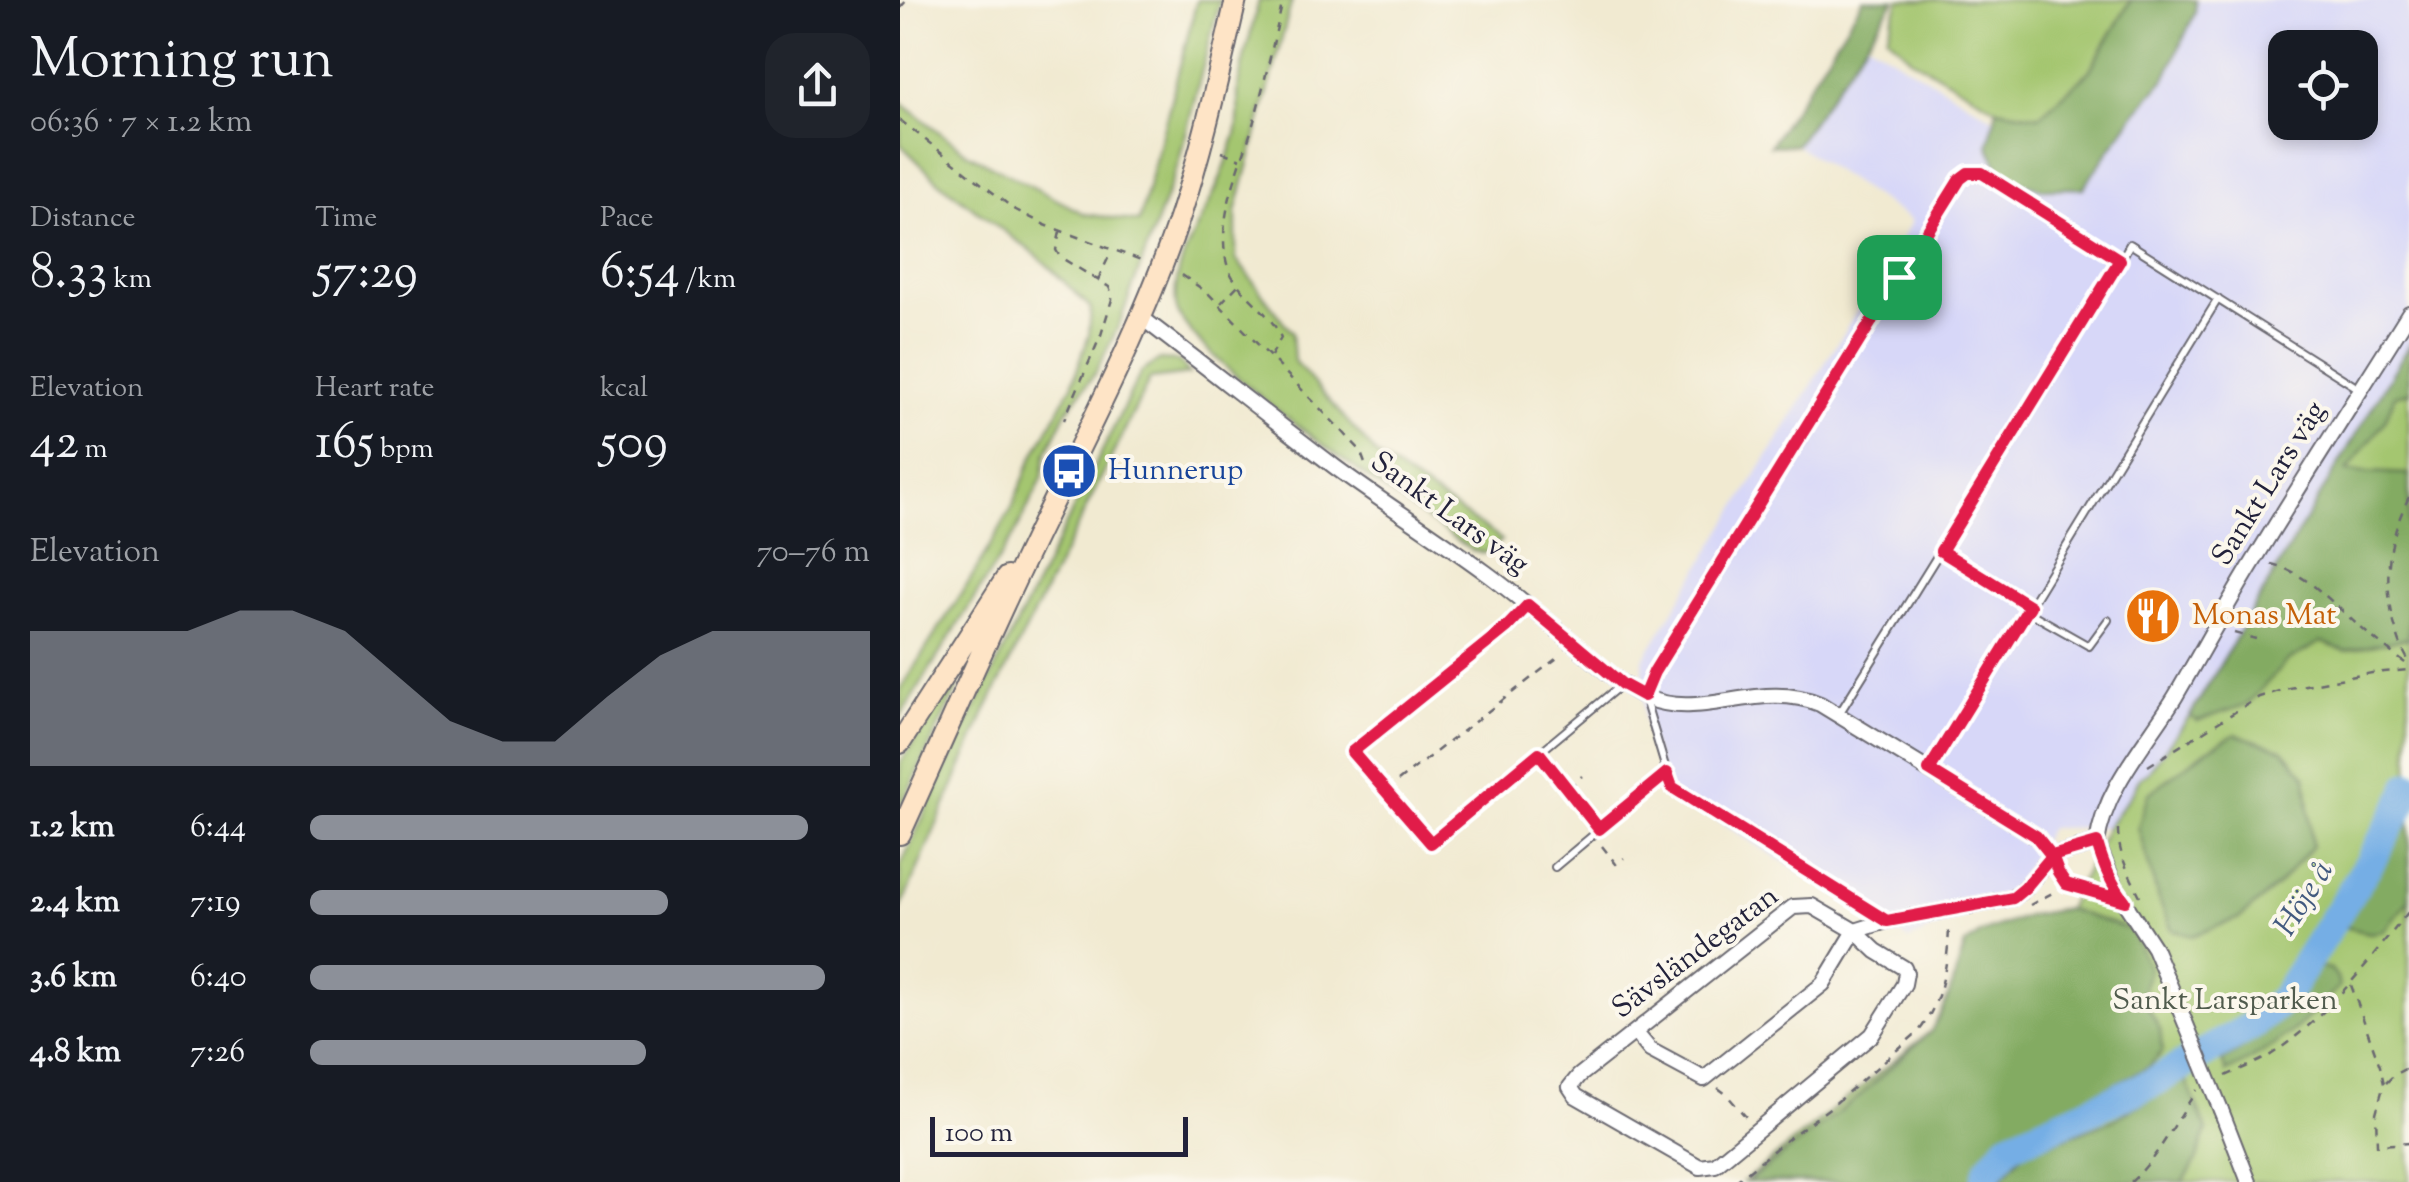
<!DOCTYPE html>
<meta charset="utf-8">
<style>
:root{--surface:#171b24;--page:#20242c;--text:#f1f3f6;--muted:#9ea1a6;--accent:#8c9099}
body{margin:0;font-family:"Sorts Mill Goudy",serif;background:var(--page);color:var(--text);height:100vh;display:flex;flex-direction:column;font-size:38px;white-space:nowrap}
*{box-sizing:border-box;margin:0}
p{font-size:32px;color:var(--muted)}
.icon{flex:none;width:55px;height:55px;fill:none;stroke:currentColor;stroke-width:2;stroke-linecap:round;stroke-linejoin:round}
.map{position:relative;flex:1;overflow:hidden}
.details{display:flex;flex-direction:column;background:var(--surface);width:900px}
.details>*{flex:none}
.controls{position:absolute;left:1368px;top:30px;display:grid;gap:20px}
.controls a{display:grid;place-items:center;width:110px;height:110px;border-radius:20px;background:var(--surface);box-shadow:0 5px 15px #0003;font-size:50px}
.scale{position:absolute;left:30px;bottom:25px;width:258px;box-sizing:border-box;padding-left:10px;border:5px solid #22223b;border-top:0;font-size:28px;line-height:35px;white-space:nowrap;color:#22223b;-webkit-text-stroke:8px #fbf7ec;paint-order:stroke}
.pin{position:absolute;display:grid;place-items:center;width:85px;height:85px;color:#fff;margin:-42px;border-radius:20px;box-shadow:0 5px 15px #0006}
.round{display:grid;place-items:center;flex:none;width:105px;height:105px;border-radius:30px;background:var(--page)}
.headline{display:flex;align-items:center;justify-content:space-between;height:170px;padding:0 30px}
h1{font-size:55px;font-weight:600;line-height:75px}
.metrics{display:grid;grid-template-columns:repeat(3,1fr);gap:15px;height:170px;padding:10px 30px}
.metrics div{display:grid;align-content:center}
.metrics b{font-size:50px;font-weight:600}
.metrics small{font-size:28px;font-weight:400}
.metrics p{font-size:28px}
.chart{height:280px;padding:20px 30px}
.chart p{display:flex;justify-content:space-between}
.chart svg{width:100%;height:180px;margin-top:10px;fill:var(--accent);opacity:.7}
ul{padding:0 30px;list-style:none;font-size:32px}
li{display:grid;grid-template-columns:160px 120px 1fr;align-items:center;height:75px}
li i{height:25px;border-radius:12px;background:var(--accent)}
main{display:flex;flex:1;min-height:0}
.map>svg:first-child{display:block}
</style>
<main>
<section class="details">
<div class="headline"><div><h1>Morning run</h1><p>06:36 · 7 × 1.2 km</p></div><a class="round"><svg class="icon" aria-label="share" viewBox="0 0 24 24"><path d="M12 15V3M7 8l5-5 5 5M5 13v7h14v-7"/></svg></a></div>
<div class="metrics">
<div><p>Distance</p><b>8.33<small> km</small></b></div>
<div><p>Time</p><b>57:29</b></div>
<div><p>Pace</p><b>6:54<small> /km</small></b></div>
</div>
<div class="metrics">
<div><p>Elevation</p><b>42<small> m</small></b></div>
<div><p>Heart rate</p><b>165<small> bpm</small></b></div>
<div><p>kcal</p><b>509</b></div>
</div>
<div class="chart"><p><span>Elevation</span>70–76 m</p>
<svg viewBox="0 0 160 44" preserveAspectRatio="none"><path d="M0 44V11L10 11L20 11L30 11L40 6L50 6L60 11L70 22L80 33L90 38L100 38L110 27L120 17L130 11L140 11L150 11L160 11V44z"/></svg>
</div>
<ul>
<li><b>1.2 km</b>6:44<i style="width:89%"></i></li>
<li><b>2.4 km</b>7:19<i style="width:64%"></i></li>
<li><b>3.6 km</b>6:40<i style="width:92%"></i></li>
<li><b>4.8 km</b>7:26<i style="width:60%"></i></li>
</ul>
</section>
<div class="map">
<svg width="1509" height="1182" viewBox="0 0 1509 1182">
<rect width="100%" height="100%" fill="#fbf7ec"/>
<filter id="ink" filterUnits="userSpaceOnUse"><feTurbulence type="fractalNoise" baseFrequency=".01" numOctaves="2"/><feDisplacementMap in="SourceGraphic" scale="20" xChannelSelector="R" yChannelSelector="G"/><feConvolveMatrix kernelMatrix="1 2 1 2 8 2 1 2 1" color-interpolation-filters="sRGB"/></filter>
<filter id="wash" filterUnits="userSpaceOnUse"><feTurbulence type="fractalNoise" baseFrequency=".0048" numOctaves="4" result="noise"/><feDisplacementMap in="SourceGraphic" scale="40" xChannelSelector="R" yChannelSelector="G"/><feGaussianBlur stdDeviation="2.25" result="paint"/><feColorMatrix in="noise" values="0 0 0 0 0 0 0 0 0 0 0 0 0 0 0 0 0 1.4 0 .05"/><feComposite in="paint" operator="in"/></filter>
<g filter="url(#wash)">
<rect width="100%" height="100%" fill="#f1ead1"/>
<path fill="#d7d7f8" fill-rule="evenodd" d="M1296,0h213v345l-219,371 -83,111 -58,1 -36,63 -104,49 -242,-151 -23,-71 -1,-58 269,-439 -116,-76 71,-103 128,77 -7,26 54,44 40,-1 55,-77 28,-32 30,-66zM1385,48h75v74h-75z"/>
<path fill="#a4c66f" stroke="#637455" stroke-width="2.5" d="M297,0h23l-42,164 -60,163 -22,45 -29,39 -21,43 -4,24 -26,54 -116,185v-28l69,-107 42,-72 19,-47 42,-78 17,-50 2,-27 -51,-50 -100,-75 -40,-39v-42l67,51 118,61 54,8z
M359,0h33l-56,212v47l56,74 2,28 85,96 123,83 -17,13 -14,-3c-50,-35 -290,-196 -295,-245 -5,-39 24,-80 39,-114 8,-18 15,-38 21,-57 5,-17 0,-36 3,-53 5,-27 14,-54 20,-81z
M999,0h232l-43,73 -49,43 -42,-7 -85,-50 -25,-23z
M1509,345v837h-666l188,-151 17,-33 17,-53 16,-12 49,-18 37,-6 40,-82 25,-34 8,-16 8,-5 42,-56z
M260,360l19,1 10,13 -39,5 -164,331 -86,200v-43l39,-85 202,-410z
M50,683l7,6 -57,119v-45z"/>
<path fill="#83ab62" stroke="#52664e" stroke-width="2.5" d="M963,0h32l-99,145 -26,1z
M1231,0h65l-1,13 -30,66 -28,32 -54,77 -41,1 -39,-13 -15,-31 9,-36 42,7 49,-43z
M1509,345v47l-14,3 -10,26 -38,50 62,3v164l-64,13 -24,-9 -35,20 -38,42 -51,17 -7,-5z
M1335,734l47,15 24,27 6,70 -33,38 -39,34 -48,18 -20,-6 -14,-32 -20,-71 10,-33 59,-44z
M1509,817v83l-25,31 -14,2 -30,-7 23,-32z
M1167,909l64,21 18,38 -7,29 18,32 3,22 -15,17 -148,71 -24,29 -3,14h-226l109,-83 75,-68 17,-33 17,-53 16,-12 49,-18z
M1419,967l12,2 6,9 2,9c-33,37 -68,64 -113,85l-4,-11c24,-14 43,-29 62,-50 12,-14 20,-31 35,-44z
M1285,1078l22,52 -11,31 -13,21h-182l2,-6 22,-24 88,-32z"/>
<g fill="none" stroke-linecap="round" stroke-linejoin="round">
<path stroke="#75aee5" stroke-width="30" d="M1085,1182l3,-12 20,-24 144,-63 98,-56 33,-28 88,-139 35,-63 3,-11"/>
</g>
</g>
<g filter="url(#ink)">
<g fill="none" stroke-linecap="round" stroke-linejoin="round">
<g stroke="#6a6870" stroke-width="10">
<path id="lane" d="M1221,260l9,-16 231,146
M628,606l-21,21 -154,125 78,91 191,-159
M1127,611l62,35 19,-26
M1029,771l289,-472
M1152,857c13,37 31,32 64,41
M655,867l112,-94 -23,-77 11,-24 297,-481c8,-12 14,-21 30,-18l139,87 -282,454"/>
</g>
<g stroke="#6a6870" stroke-width="18">
<path id="street" d="M242,318c65,49 128,100 193,149 49,36 101,69 150,105 33,24 64,51 95,77 21,18 42,38 68,49 53,23 113,-19 172,6l216,132 16,20
M1197,843c8,-56 49,-99 78,-146 27,-46 52,-93 80,-138 50,-83 103,-164 154,-246
M736,1033l14,17 54,29 119,-95 32,-53 21,20 28,17 2,5 -2,11 -32,51 -157,130 -15,2 -124,-71 -6,-9 9,-11 214,-169 19,-1 43,25 32,-10 126,-23 12,-10 27,-32 45,-13 20,48 37,57 22,52
M1321,1110l28,72"/>
</g>
<g stroke="#6a6870" stroke-width="24">
<path id="secondary" d="M0,743l107,-166
M0,834c47,-103 92,-208 142,-310 50,-102 103,-203 139,-311 23,-70 38,-141 55,-213"/>
</g>
<path stroke="#6a6870" stroke-width="2.5" stroke-dasharray="8 8" stroke-linecap="butt" d="M0,8l7,-8
M0,120l114,89 31,16 96,35
M322,152l19,7
M160,232l-4,18 4,7 49,30 4,9 -12,39 -37,85
M282,275l26,18 136,140 16,17 7,19
M198,280l13,-28
M321,303l18,-19
M371,356l10,-18c-11,-29 -46,-45 -54,-74 -12,-46 15,-99 27,-143 11,-40 20,-81 29,-121
M1509,497c-21,42 -26,81 -15,126 4,14 7,26 15,38
M1050,557l70,43
M1371,564c35,8 62,40 89,63 15,13 32,26 49,39
M1334,633l22,6
M646,762l45,56
M1248,766l111,-69 30,-9 83,-15 37,-3
M498,781l163,-126
M772,787l197,124
M669,788l13,-12
M1218,829c0,25 11,45 22,67
M702,846l14,18 8,-6
M1130,905l28,-15
M1451,985l29,81 4,18 -8,29 1,32 32,-2
M1326,1076c16,-8 35,-14 49,-24 54,-37 94,-91 134,-141
M1486,1083l9,-9 14,-7
M818,1088l8,6 21,24
M835,1182l51,-42 45,-33 88,-76c23,-29 29,-68 30,-104
M1231,1182c28,-26 44,-60 66,-92"/>
<use href="#lane" stroke="#fff" stroke-width="6"/>
<use href="#street" stroke="#fff" stroke-width="14"/>
<use href="#secondary" stroke="#fee4c6" stroke-width="20"/>
<g stroke="#6a6870" stroke-width="18" stroke-linecap="butt">
<path id="street-bridge" d="M1276,1000l45,110"/>
</g>
<use href="#street-bridge" stroke="#fff" stroke-width="14"/>
</g>
</g>
<g fill="none" stroke-linecap="round" stroke-linejoin="round" filter="url(#ink)">
<g stroke="#fff" stroke-width="20">
<path id="route" d="M999,277l-245,395 -10,24 -22,-12 -94,-79 -21,22 -155,125 79,91 108,-90 60,76 68,-56 5,14 215,134 126,-23 12,-10 27,-32 45,-13c6,21 14,41 28,58l-59,-17 -8,-12 -6,-16 -16,-20 -107,-66 101,-164 -89,-55 179,-291 -138,-87h-14l-8,6 -61,98"/>
</g>
<use href="#route" stroke="#e11d48" stroke-width="12"/>
</g>
<defs>
<g id="bus-disc" transform="scale(2.875)"><circle r="9.5" fill="#1a4fb4" stroke="#fbf7ec"/><path d="M-5-6H5V4H4V6H2V4H-2V6H-4V4H-5ZM-3.5-4V0h7V-4ZM-3.5 1.2v1.5H-2V1.2ZM2 1.2v1.5H3.5V1.2Z" fill="#fff"/></g>
<g id="restaurant-disc" transform="scale(2.875)"><circle r="9.5" fill="#e8710a" stroke="#fbf7ec"/><path d="M-5-6h1v4h1v-4h1v4h1v-4h1v5L-1.5 .5V6h-2V.5L-5-1ZM5-6V6H3V1.5H1.5Q1.5-4 5-6Z" fill="#fff"/></g>
</defs>
<g fill-rule="evenodd">
<use href="#bus-disc" x="169" y="471"/>
<use href="#restaurant-disc" x="1253" y="616"/>
</g>
<g text-anchor="middle" dominant-baseline="central" stroke-width="8" stroke-linejoin="round" paint-order="stroke">
<g font-size="30" fill="#164399" stroke="#fbf7ec" text-anchor="start">
<text x="208" y="471">Hunnerup</text>
</g>
<g font-size="30" fill="#22223b" stroke="#fbf7ec">
<text transform="translate(1370 484) rotate(-58)">Sankt Lars väg</text>
<text transform="translate(549 514) rotate(36)">Sankt Lars väg</text>
<text transform="translate(796 953) rotate(-37)">Sävsländegatan</text>
</g>
<g font-size="30" fill="#c56008" stroke="#fbf7ec" text-anchor="start">
<text x="1292" y="616">Monas Mat</text>
</g>
<g font-size="30" fill="#505b4d" stroke="#fbf7ec">
<text x="1325" y="1001">Sankt Larsparken</text>
</g>
<g font-size="32" font-style="italic" fill="#435a7f" stroke="#fbf7ec">
<text transform="translate(1405 899) rotate(-58)">Höje å</text>
</g>
</g>
</svg>
<div class="controls">
<a><svg class="icon" aria-label="locate" viewBox="0 0 24 24"><circle cx="12" cy="12" r="6"/><path d="M12 2v4M12 18v4M2 12h4M18 12h4"/></svg></a>
</div>
<div class="scale">100 m</div>
<div class="pin" style="left:999px;top:277px;background:#1e9e55"><svg class="icon" aria-label="arrive" viewBox="0 0 24 24"><path d="M6 21V4h12l-3 4 3 4H6"/></svg></div>
</div>
</main>
